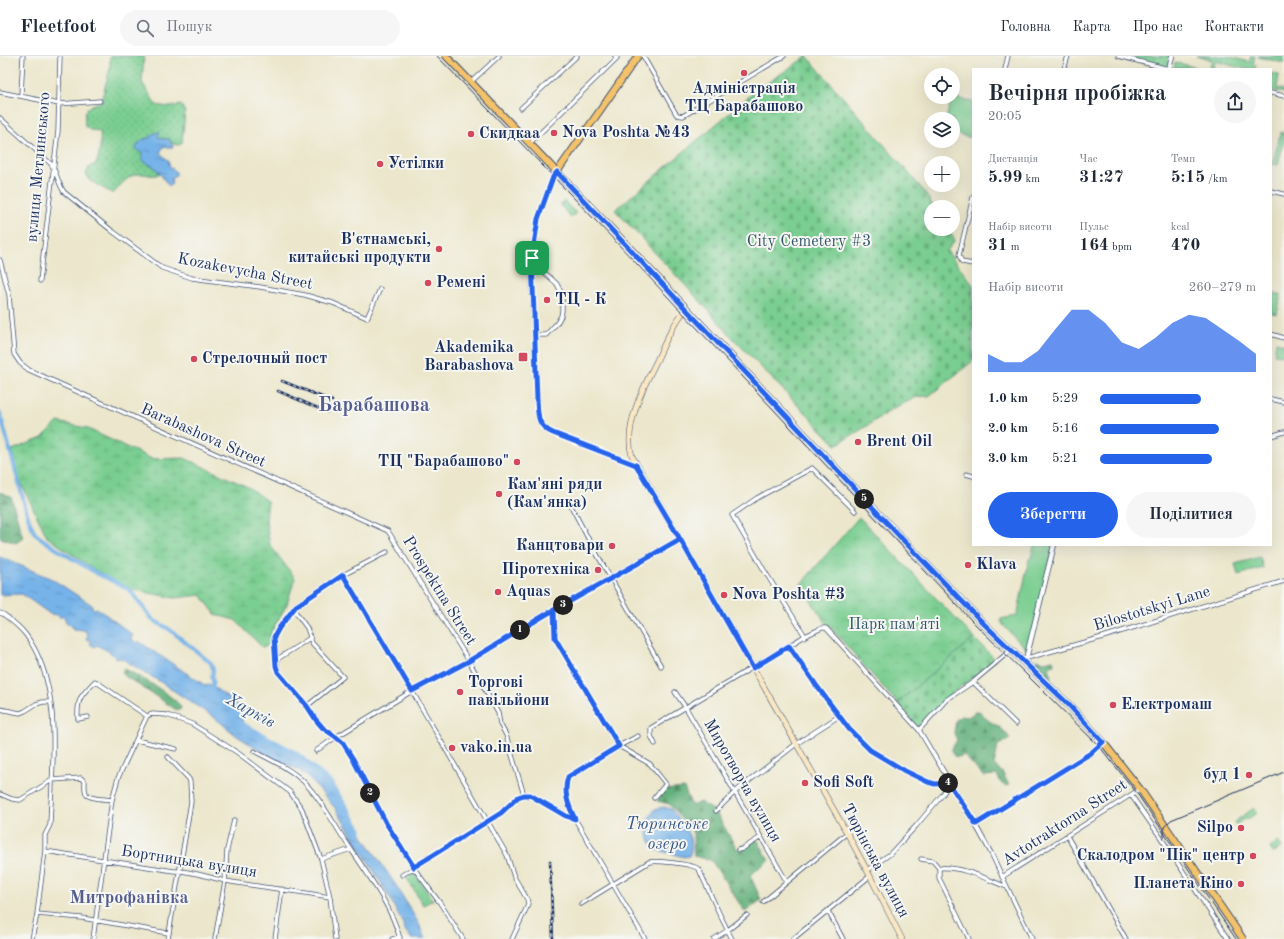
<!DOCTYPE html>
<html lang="uk">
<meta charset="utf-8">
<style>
:root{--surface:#fff;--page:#f6f6f7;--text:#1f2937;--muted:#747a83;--line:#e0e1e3;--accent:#2563eb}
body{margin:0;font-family:"Old Standard TT",serif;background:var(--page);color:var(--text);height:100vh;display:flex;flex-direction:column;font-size:15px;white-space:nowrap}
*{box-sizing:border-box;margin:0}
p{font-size:13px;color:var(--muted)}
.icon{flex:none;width:22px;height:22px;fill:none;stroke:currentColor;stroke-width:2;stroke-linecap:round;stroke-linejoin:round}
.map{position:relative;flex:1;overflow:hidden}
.side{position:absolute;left:972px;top:12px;width:300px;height:478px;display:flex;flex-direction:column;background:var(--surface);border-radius:0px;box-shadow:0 4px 16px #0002}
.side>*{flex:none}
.tools{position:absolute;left:924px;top:12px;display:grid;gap:8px}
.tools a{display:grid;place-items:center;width:36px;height:36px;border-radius:50%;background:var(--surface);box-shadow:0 4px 16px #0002;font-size:20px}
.pin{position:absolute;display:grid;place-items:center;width:34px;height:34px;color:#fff;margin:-17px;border-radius:8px;box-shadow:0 2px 6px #0006}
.km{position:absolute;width:20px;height:20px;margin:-10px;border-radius:50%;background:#222;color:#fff;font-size:11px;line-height:20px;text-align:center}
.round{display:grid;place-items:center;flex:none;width:42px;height:42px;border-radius:21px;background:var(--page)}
.headline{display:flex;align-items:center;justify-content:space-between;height:68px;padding:0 16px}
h1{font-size:22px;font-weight:600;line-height:30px}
.figures{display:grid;grid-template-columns:repeat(3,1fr);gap:6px;height:68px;padding:4px 16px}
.figures div{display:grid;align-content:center}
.figures b{font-size:17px;font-weight:600}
.figures small{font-size:11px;font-weight:400}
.figures p{font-size:11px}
.chart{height:112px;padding:8px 16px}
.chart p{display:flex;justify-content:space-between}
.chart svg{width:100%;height:72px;margin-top:4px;fill:var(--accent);opacity:.7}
.cta{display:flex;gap:8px;margin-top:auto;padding:8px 16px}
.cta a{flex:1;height:46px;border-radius:24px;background:var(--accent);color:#fff;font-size:16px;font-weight:600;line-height:46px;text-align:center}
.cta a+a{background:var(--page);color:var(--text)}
ul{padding:0 16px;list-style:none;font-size:13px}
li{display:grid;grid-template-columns:64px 48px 1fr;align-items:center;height:30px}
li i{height:10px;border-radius:5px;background:var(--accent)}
header{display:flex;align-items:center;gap:24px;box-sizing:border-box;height:56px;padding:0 20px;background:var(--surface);border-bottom:1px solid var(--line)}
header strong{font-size:19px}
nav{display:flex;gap:22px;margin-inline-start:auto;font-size:14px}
.search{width:280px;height:36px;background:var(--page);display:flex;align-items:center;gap:10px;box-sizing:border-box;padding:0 14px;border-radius:22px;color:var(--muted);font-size:15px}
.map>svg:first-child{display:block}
</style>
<header>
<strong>Fleetfoot</strong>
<div class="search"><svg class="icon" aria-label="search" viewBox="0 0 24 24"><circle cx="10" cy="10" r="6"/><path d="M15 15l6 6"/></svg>Пошук</div>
<nav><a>Головна</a><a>Карта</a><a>Про нас</a><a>Контакти</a></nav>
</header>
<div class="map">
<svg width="1284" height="883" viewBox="0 0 1284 883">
<defs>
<pattern id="grass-dots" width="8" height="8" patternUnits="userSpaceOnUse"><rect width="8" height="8" fill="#7ace91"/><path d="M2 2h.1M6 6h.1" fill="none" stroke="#69b17f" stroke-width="1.8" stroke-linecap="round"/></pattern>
<pattern id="forest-firs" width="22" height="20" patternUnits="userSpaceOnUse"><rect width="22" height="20" fill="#63b17b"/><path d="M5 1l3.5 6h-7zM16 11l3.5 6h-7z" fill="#519068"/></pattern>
<pattern id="wetland-marsh" width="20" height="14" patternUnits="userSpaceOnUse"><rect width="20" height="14" fill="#7ace91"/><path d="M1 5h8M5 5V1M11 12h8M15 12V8" fill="none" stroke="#69b17f"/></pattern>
<pattern id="cemetery-stones" width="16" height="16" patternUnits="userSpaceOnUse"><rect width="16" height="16" fill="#7ace91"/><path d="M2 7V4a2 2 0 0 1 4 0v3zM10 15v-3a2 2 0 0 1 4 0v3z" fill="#69b17f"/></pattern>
<pattern id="park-crowns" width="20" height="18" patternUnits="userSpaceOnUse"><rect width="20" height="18" fill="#7ace91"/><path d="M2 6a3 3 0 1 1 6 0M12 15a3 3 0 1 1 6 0" fill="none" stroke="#69b17f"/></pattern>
<pattern id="water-ripples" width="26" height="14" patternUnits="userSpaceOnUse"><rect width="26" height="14" fill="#76b3e9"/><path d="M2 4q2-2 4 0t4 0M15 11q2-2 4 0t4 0" fill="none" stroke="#6092c0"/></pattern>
</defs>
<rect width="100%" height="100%" fill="#f6f6f2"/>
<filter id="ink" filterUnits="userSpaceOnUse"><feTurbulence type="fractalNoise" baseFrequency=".025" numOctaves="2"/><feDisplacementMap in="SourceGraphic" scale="8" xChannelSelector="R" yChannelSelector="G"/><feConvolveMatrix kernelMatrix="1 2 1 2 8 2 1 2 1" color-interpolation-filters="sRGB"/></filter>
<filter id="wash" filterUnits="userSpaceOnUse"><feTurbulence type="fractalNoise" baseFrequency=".012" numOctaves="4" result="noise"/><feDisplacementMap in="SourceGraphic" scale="16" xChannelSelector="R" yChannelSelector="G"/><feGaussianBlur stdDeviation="0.9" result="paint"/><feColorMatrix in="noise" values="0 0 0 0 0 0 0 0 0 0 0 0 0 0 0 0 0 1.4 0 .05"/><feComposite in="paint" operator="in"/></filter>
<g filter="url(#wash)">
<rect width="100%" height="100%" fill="#ece7cc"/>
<path fill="url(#grass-dots)" stroke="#4a7e78" d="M110,0h34l-2,26 14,23 14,2 11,-2 4,7 -3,31 -3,2 -6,-1 -4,-5 -9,-1 -2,-2 1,-4c-4,0 -7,3 -10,6l-7,2 -6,7 1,3 5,3v5l4,5 10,5 3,6c-8,3 -10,0 -18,0 -12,-1 -21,12 -28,20l-24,-14 -3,-6 3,-7 7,-3c4,-11 5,-21 4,-33l-10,-1 -5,-4c-2,-16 1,-20 16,-24l9,-34z
M1123,0h49l-3,13h-19l1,-4z
M414,817l19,27 -10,5 -17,-28z"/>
<path fill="url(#forest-firs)" stroke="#3f706c" d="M0,436l11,5 12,41 -7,5 -15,-5 -1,-3z
M1038,603l6,3 9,-2 1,4 -5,4 3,8 -3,5 -14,-14v-5z
M125,613c14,7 48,26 56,38l-1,3 -5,-1 -50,-33 -3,-5z
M979,655c4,3 6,7 9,9 10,7 15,7 22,19l-12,6 -4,20 8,7 7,13 -4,1 -4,-3 -4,-8 -14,1 -19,-21 -6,2 -4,-1 -3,-6 6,-10 -3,-7 2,-13 5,-4 7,1 7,-5z
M684,732l8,18 8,-4 15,9 22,38 20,-10 12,21 -19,15 11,25 -16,12 -34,-52 -17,-4 -1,-23 -24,-29 -12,-3 8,-11z"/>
<path fill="url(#wetland-marsh)" stroke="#4a7e78" d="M58,366l28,6 66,31 32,-1 64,29 20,15 -2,19 4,24 25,33 -8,26 -16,29 -1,13 -8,1 -27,-27 -19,-5 -15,-20 -26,3 -46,-9 -36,-20 -46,-32 -29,-60 -6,-27 30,-12z"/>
<path fill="url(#cemetery-stones)" stroke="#4a7e78" d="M807,0l117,135 10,16h-3v22h17l7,11 -8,11 26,34v76l-44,35 -12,1 -25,12 -25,17 -31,19 -108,-112 -16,-19 -97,-104 138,-117z
M974,582l22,22 -51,39 -27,29 -21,-25z"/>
<path fill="url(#park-crowns)" stroke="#4a7e78" d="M1281,76l3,1v7l-6,25 -6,-1z
M564,145l12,12 -5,5 -11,-13z
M859,461l115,121 -77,65 -73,-83 -24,-35z
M1260,501l3,11 -25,7 -3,-11z"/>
<path fill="#7ace91" stroke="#4a7e78" d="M1196,0h31l22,6 2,-6h4l-2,8 3,2 -1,3h-10l-30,-8 -2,8h-4l3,-9z
M1258,0h26v7l-26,-6z
M1175,6l26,7 -27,-1z
M1271,17l8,2 -2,13 7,2v3l-13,-3z
M952,41l21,5v36l-20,-5v-14h-7z
M1271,237l10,2 -4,19 -6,-1z
M1276,286l8,2v11l-10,-1z
M1034,489h20l-26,106 -25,-26 -3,-6 17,-3 12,-57 2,-1z
M1254,752l3,5 -11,7 -1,-2 -9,7 -2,-3z
M1278,786l4,5 -9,6 -3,-5z"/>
<path fill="url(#water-ripples)" stroke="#4871a4" d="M160,75l-2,6 5,2h6l4,8h-10l-3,6 8,7 2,7 6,5v3l-5,3 1,5 -2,3 -2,-1 -12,-17 -13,-7 -1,-8 -5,-3 -1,-3 6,-7 7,-2 3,-3z
M0,501l52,22 40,26v3l2,1 3,-1 36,27 -2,3 5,5 2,-2 68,45 3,-2 23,16 9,9 2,18 5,5 23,8 31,20 24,21 71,106 22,37 6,15h-13l-8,-10 -2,-9 -5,-7 -7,-15 -40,-66 -15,-24 -24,-28 -12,-10 -27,-12 -35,-22 -22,-18 -56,-37 -38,-23 -5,1c-3,-7 -13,-10 -19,-14l-2,2 -5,-3 1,-3 -5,-2 2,-4 -4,-5 -11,-1 -2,-4 -5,-2 -1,-5 -3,-2 -2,2 -2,-3 -8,-1 -28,-20 -22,1z
M664,751l7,2c9,12 27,31 18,47l-5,1 -27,-7 -7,-8 -3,-11 1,-12 7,-10z"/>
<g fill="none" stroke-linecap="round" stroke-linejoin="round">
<path stroke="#76b3e9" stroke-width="4" d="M0,357l28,104 7,17 20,14 43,26 31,15 24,31 16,9 42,34 2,7 -1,8
M213,625v11"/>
<path stroke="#76b3e9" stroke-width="7" d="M236,666l59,32 35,30 29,46"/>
</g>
</g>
<g filter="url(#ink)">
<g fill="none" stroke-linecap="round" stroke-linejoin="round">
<g stroke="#3a4b6e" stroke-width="5">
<path id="minor" d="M643,0l32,56 2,3 6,1 101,-60
M1118,0l51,13
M1005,13l3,-13
M1064,13l4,-13
M471,26l28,-26
M0,36l59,12 41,-3
M1271,37l13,3
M21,39l2,-39
M521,52l56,-52
M0,62l51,46c6,9 7,19 13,28l47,38 51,38 30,10 68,9 45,8 28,8 34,15 13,-29
M530,87l87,-85 -2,-2
M557,116l-4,5 -15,42 -7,46 7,152 2,6 7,7 6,3 83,32
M1271,135l13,3
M973,141l-14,58 3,7 11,2
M0,204l9,35 5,59 6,9 9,7 359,161 81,130 29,52 2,11 6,11 18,60
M531,209h5l7,6 14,13 5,10v17l-1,5 -4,7 -11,12h-11
M40,225l18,-150 2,-75
M1271,278l13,4
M1271,343l13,3
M1271,380l13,-4
M966,418l7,2
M571,450l19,36 71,124
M387,496l-44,23 -47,30 -17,23 -5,9 4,35 29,34 16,22 13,9 7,6 10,16 33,64 27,44 27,36 23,36
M343,519l69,116 95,164 7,22 13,22 1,4 -1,4 -15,32
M294,554l13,18 5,15 31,34 -36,29
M555,554v28l64,108 31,18 16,20 -12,14
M0,557l3,1c8,6 17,13 23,21 38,52 26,130 24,190l-5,10v16l-8,63 -5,25
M805,580l-41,-66 -32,-55 25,-17 55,-30 43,43
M789,590l27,39 33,44 21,21 35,21 23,11 7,2 14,-1
M1027,602l76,-21 181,-56
M276,604l34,-22
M973,626l43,42
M675,636l11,16 101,174
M0,653l20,4 5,-2 11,-7 7,-2h7
M147,660l5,-2 15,1 25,9 46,29 52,39 12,17 19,50 9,38 5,42
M88,661l-10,2c-1,-22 3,-23 17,-38l52,35
M919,674l27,-30 27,-18 38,-32
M638,680l-19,10 -51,31c-5,15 0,28 7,42l70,120
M136,684l40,9
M655,688l-4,-8v-8l154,-92 17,-8h4l93,102 56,94 16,29 41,86
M254,695c17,9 35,17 49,30 16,16 27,36 39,55 19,29 50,69 58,103
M316,695l20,-14 76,-46 57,-30 71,-43 140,-79
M0,738l12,5 8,1 32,-20 29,-2 4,4c0,3 -1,9 2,13 3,4 19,4 25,5
M1131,739l30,43 67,101
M716,755l19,-19 61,-48 40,-26 3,-3
M975,768l116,-71 12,-11
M1067,780l59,103
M738,794l4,-1 19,-12
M45,795l129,20c18,-1 35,7 52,10 34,6 69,10 104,16
M321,803l30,-10
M921,803l12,2 6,7c23,-2 47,11 68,19
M939,812v10l30,61
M867,814l23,-16 26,-28 27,-32 6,-11
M402,819l99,-62 17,-16 6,-2h6l37,21 8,3
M1002,821l138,-88
M763,846l84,-69
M581,848l68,-42c8,-2 38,2 46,5 3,1 5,4 6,7l19,41 12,24
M828,855l15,28
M37,858l45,4 86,15
M93,883l19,-139 6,-22 29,-62
M168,883l23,-137 -1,-20 -1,-3 -21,-22
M215,883l10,-58 2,-31 7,-30
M275,883l7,-50
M392,883l8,-2
M714,883l14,-9 19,-15
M793,883l77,-63"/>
</g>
<g stroke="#3a4b6e" stroke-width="6">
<path id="tertiary" d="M1169,13l3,-13
M1025,607l29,-118"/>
</g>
<g stroke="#3a4b6e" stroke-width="6">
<path id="secondary" d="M686,253c-13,15 -21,33 -29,51 -13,26 -34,66 -25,96l48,83 167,294 23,43 32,63"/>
</g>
<g stroke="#3a4b6e" stroke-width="8">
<path id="primary" d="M446,0l177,185 282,301 78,81 84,80 36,39 37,47 103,150
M557,116l81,-116"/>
</g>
<use href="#minor" stroke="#fff" stroke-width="3.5"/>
<use href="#tertiary" stroke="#fff" stroke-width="4.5"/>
<use href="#secondary" stroke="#fae7c3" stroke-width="5"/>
<use href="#primary" stroke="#f3c26a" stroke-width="6"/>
<path stroke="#1b2f5e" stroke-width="1" d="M437,0l185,192 350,373 127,125 37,46 100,147
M1164,781v-10l7,-7 113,-48"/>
<g stroke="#1b2f5e" stroke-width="2.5">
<path id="rail" d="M282,325l50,20
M278,335l49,21
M550,805l3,78"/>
</g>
<use href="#rail" stroke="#f6f6f2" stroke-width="1" stroke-dasharray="3" stroke-linecap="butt"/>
</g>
</g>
<g fill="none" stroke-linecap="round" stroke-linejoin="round" filter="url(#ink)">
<g stroke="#fff" stroke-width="8">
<path id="route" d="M532,202l5,142c1,16 0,26 16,33l83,32 44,74 -4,3c-44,25 -88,49 -131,73l-76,46 -57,30 -69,-116 -47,31 -17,22 -5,9 2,29 2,6 29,34 9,14 7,8 13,9 7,6 10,16 33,64 28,44 87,-54 17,-16 6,-2h6l36,21 9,3c-7,-14 -12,-27 -7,-42l51,-31 -64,-108 -1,-28c43,-23 84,-47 126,-71l73,129 36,-22 27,39 33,44 21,21 35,21 23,11 7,2 14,-1 27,41 115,-71 12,-11 -36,-39 -84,-80 -78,-81 -348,-370 -4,5 -15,42 -6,39"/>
</g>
<use href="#route" stroke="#2563eb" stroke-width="5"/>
</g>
<g fill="#d1495b" stroke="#f6f6f2" stroke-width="1.5">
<circle cx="744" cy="17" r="4"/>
<circle cx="554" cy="77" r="4"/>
<circle cx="471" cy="78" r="4"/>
<circle cx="380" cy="108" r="4"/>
<circle cx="439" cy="193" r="4"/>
<circle cx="428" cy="227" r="4"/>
<circle cx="547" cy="244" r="4"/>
<rect x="518" y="296" width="10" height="10" rx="2"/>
<circle cx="194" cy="303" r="4"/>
<circle cx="858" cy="386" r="4"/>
<circle cx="517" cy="406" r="4"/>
<circle cx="499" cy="438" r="4"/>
<circle cx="612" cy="490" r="4"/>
<circle cx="968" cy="509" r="4"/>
<circle cx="598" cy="514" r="4"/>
<circle cx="498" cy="536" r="4"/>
<circle cx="724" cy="539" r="4"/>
<circle cx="460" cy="636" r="4"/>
<circle cx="1113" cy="649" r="4"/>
<circle cx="452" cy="692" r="4"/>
<circle cx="1249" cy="719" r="4"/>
<circle cx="805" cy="727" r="4"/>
<circle cx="1241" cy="772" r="4"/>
<circle cx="1253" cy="800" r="4"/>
<circle cx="1241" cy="828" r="4"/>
</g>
<g text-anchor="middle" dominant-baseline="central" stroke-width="4" stroke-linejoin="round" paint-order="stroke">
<g font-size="16" font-weight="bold" fill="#1b2f5e" stroke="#f6f6f2" text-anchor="start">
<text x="744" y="33" text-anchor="middle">Адміністрація<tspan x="744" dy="18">ТЦ Барабашово</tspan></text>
<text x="562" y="77">Nova Poshta №43</text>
<text x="479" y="78">Скидкаа</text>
<text x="388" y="108">Устілки</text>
<text x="431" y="184" text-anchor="end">В'єтнамські,<tspan x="431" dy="18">китайські продукти</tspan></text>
<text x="436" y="227">Ремені</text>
<text x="555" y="244">ТЦ - К</text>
<text x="514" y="292" text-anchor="end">Akademіka<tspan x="514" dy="18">Barabashova</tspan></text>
<text x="202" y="303">Стрелочный пост</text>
<text x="866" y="386">Brent Oil</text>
<text x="509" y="406" text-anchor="end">ТЦ "Барабашово"</text>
<text x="507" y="429">Кам'яні ряди<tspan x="507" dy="18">(Кам'янка)</tspan></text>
<text x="604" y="490" text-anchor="end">Канцтовари</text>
<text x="976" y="509">Klava</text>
<text x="590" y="514" text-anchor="end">Піротехніка</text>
<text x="506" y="536">Aquas</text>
<text x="732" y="539">Nova Poshta #3</text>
<text x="468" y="627">Торгові<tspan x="468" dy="18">павільйони</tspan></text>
<text x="1121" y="649">Електромаш</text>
<text x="460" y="692">vako.in.ua</text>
<text x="1241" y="719" text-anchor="end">буд 1</text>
<text x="813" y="727">Sofi Soft</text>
<text x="1233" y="772" text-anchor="end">Silpo</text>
<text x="1245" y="800" text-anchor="end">Скалодром "Пік" центр</text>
<text x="1233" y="828" text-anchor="end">Планета Кіно</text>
</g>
<g font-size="16" fill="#1b2f5e" stroke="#f6f6f2">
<text transform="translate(39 111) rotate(-85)">вулиця Метлинського</text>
<text transform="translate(245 216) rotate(11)">Kozakevycha Street</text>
<text transform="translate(203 380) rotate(24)">Barabashova Street</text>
<text transform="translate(439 535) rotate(58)">Prospektna Street</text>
<text transform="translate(1152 553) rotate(-17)">Bilostotskyi Lane</text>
<text transform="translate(742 725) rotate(60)">Миротворча вулиця</text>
<text transform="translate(1065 767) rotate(-33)">Avtotraktorna Street</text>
<text transform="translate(875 805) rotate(62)">Тюрінська вулиця</text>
<text transform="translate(189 806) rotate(9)">Бортницька вулиця</text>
</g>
<g font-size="16" fill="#33576b" stroke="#f6f6f2">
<text x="809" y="186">City Cemetery #3</text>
<text x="894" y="569">Парк пам'яті</text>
</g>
<g font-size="17" font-style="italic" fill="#365788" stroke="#f6f6f2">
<text transform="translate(250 655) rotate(29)">Харків</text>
<text x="667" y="768">Тюринське<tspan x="667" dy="20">озеро</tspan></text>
</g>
<g font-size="18" font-weight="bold" fill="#555e8e" stroke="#f6f6f2">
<text x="129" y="842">Митрофанівка</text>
</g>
<g font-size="20" font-weight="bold" fill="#555e8e" stroke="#f6f6f2">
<text x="374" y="350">Барабашова</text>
</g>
</g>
</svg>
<div class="tools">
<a><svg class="icon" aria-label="locate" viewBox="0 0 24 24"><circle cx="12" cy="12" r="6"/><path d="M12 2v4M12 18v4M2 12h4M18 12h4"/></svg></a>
<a><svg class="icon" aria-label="layers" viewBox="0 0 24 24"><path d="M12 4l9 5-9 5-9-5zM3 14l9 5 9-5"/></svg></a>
<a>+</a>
<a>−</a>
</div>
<div class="pin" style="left:532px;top:202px;background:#1e9e55"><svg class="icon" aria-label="arrive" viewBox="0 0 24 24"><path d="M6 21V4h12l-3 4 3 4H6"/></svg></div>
<b class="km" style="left:520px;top:574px">1</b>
<b class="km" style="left:370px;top:737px">2</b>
<b class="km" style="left:563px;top:549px">3</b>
<b class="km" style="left:948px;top:727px">4</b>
<b class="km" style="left:864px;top:443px">5</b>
<section class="side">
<div class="headline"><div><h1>Вечірня пробіжка</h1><p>20:05</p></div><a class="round"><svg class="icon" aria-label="share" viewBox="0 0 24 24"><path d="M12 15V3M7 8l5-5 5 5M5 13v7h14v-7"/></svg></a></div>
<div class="figures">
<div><p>Дистанція</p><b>5.99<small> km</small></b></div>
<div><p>Час</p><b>31:27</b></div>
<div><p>Темп</p><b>5:15<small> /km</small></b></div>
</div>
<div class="figures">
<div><p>Набір висоти</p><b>31<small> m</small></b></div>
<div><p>Пульс</p><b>164<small> bpm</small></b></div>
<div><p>kcal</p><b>470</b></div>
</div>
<div class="chart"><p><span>Набір висоти</span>260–279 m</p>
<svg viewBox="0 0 160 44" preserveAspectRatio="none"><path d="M0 44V33L10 38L20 38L30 31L40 18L50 6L60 6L70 14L80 26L90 30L100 23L110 14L120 9L130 11L140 18L150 25L160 33V44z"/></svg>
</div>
<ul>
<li><b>1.0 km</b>5:29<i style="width:65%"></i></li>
<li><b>2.0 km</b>5:16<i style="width:76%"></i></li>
<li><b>3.0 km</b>5:21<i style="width:72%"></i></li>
</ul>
<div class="cta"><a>Зберегти</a><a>Поділитися</a></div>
</section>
</div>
